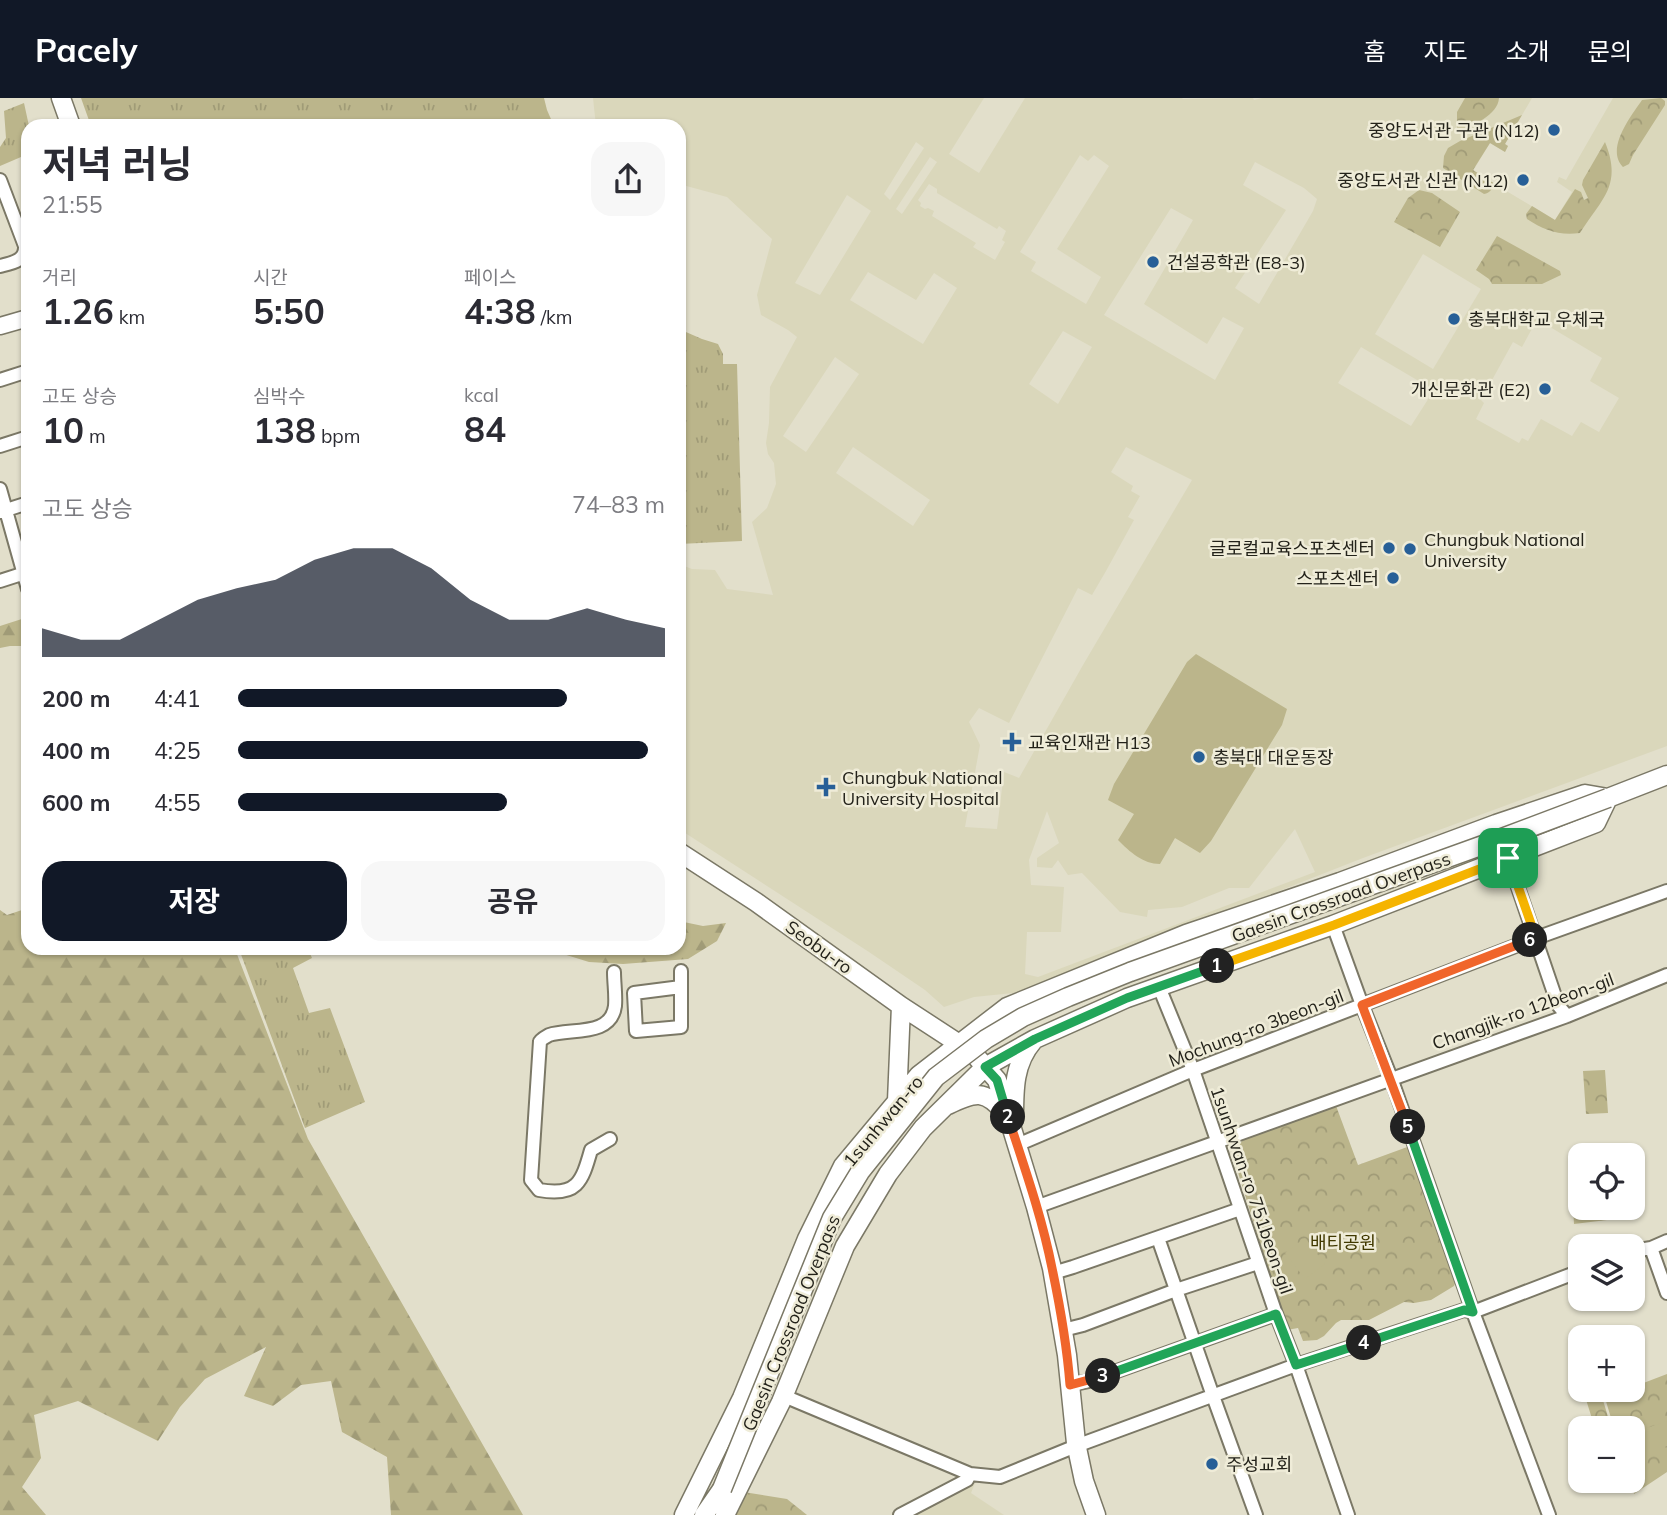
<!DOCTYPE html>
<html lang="ko">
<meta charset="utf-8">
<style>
:root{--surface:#fff;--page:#f7f7f7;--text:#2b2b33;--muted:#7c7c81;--accent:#111827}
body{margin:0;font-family:Mulish,"Noto Sans KR",sans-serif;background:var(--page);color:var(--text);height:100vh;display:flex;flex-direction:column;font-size:26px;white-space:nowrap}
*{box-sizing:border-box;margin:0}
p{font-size:23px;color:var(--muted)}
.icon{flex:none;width:38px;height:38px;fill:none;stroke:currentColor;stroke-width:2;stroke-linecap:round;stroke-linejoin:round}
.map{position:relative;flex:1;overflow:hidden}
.panel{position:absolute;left:21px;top:21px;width:665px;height:836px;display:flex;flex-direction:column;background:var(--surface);border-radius:21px;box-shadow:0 2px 5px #0004}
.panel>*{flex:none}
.buttons{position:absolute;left:1568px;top:1045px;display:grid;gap:14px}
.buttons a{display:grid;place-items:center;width:77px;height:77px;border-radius:14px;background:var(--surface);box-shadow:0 2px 5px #0004;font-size:35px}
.pin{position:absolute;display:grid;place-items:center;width:60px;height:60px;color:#fff;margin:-30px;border-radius:14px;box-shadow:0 4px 10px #0006}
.km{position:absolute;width:35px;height:35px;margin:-18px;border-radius:50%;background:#222;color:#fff;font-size:19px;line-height:35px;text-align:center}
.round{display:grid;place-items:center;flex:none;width:74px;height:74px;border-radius:21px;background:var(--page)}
.summary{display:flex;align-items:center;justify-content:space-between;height:119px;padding:0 21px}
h1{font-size:38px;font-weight:700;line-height:52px}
.figures{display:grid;grid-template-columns:repeat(3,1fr);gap:10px;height:119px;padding:7px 21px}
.figures div{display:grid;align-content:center}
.figures b{font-size:35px;font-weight:700}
.figures small{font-size:19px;font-weight:400}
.figures p{font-size:19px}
.chart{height:196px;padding:14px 21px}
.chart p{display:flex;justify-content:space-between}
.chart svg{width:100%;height:126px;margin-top:7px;fill:var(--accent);opacity:.7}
.primary-button{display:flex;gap:14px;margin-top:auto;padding:14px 21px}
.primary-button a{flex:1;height:80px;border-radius:21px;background:var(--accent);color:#fff;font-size:28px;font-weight:700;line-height:80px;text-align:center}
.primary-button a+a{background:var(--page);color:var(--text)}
ul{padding:0 21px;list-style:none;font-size:23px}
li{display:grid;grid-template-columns:112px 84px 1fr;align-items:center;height:52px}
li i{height:18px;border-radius:9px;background:var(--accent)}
header{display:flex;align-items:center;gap:42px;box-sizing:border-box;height:98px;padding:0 35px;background:var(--accent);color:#fff}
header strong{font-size:33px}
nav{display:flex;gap:38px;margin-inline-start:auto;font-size:24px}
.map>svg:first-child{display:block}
</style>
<header>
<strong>Pacely</strong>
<nav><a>홈</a><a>지도</a><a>소개</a><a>문의</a></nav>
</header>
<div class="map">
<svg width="1667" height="1417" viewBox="0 0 1667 1417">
<defs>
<pattern id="grass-tufts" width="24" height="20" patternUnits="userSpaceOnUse" patternTransform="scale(1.75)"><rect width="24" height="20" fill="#bbb58b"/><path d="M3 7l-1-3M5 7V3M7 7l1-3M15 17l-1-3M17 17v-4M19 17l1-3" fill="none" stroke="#a09b77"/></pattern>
<pattern id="forest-firs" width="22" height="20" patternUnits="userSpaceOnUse" patternTransform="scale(1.75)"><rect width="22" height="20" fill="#bbb58b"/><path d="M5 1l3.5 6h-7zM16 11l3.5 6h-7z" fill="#a09b77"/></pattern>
<pattern id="park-crowns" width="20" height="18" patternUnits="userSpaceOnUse" patternTransform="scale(1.75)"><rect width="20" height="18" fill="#bbb58b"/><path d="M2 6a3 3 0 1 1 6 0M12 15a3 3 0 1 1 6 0" fill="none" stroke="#a09b77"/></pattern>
</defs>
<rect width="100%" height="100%" fill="#e2dfcb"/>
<path fill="#dad7bb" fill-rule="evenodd" d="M593,0h391l-35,56 30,19 46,-75h157l1,1 70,-1 1,2 8,-2h270l-27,46 3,2 -3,6 -15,-9 -17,28 82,49 17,-28 -15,-10 2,-5 7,3 47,-82h54v648l-304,112 -341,134 -48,5 -30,10 -19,-17 -56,-38 -190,-123v-265l13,5 23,1 12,19 46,6 -21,-73 15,-14 9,-24 -2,-21 -6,-9 -2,-11 3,-20 1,-36 27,-50 -9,-7 -27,-15 -4,-20 15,-56 -45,-42 -48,-13v-58h-83zM916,44l8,6 -34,52 -6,-6zM1080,57l8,6 6,-6 15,11 -52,83 44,28 -15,27 -55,-33 5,-9 -16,-10zM930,59l7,5 -35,52 -6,-5zM1255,64l49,26 13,11 -4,12 -54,93 -24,-16 51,-78 -43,-25zM929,86l8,5v4l60,36 2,-3 7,5 -4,9 3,2 -10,18 -22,-13 3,-4 -44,-27 2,-5 -6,-3 -3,1 -5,-3 1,-3 -3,-3zM847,97l24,16 -51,84 -25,-12zM1171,110l22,12 -49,84 63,40 16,-27 21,11 -29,52 -111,-65zM1423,156l58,35 -48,80 -58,-35zM868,174l48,28 18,-27 23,15 -34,56 -73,-44zM1534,227l16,2 52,31 -12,23 29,17 -20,34 -18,-10 -9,14 -31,-17 -13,22 -6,-3 -3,5 -43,-24 8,-16 -3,-3 32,-58 9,5zM1063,233l29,16 -34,57 -29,-20zM1361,249l73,43 -23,36 -73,-43zM835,259l24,17 -53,78 -23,-16zM853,349l77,53 -17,26 -77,-53zM1126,349l66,33 -109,185 -64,113 -15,-6 -7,57 -32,-2 15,-82 -11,-23 10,-14 30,15 69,-135 14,7 14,-24 28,-51 -6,-3 12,-21 -9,-5 2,-5 -22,-14zM1047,713l12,32 -22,15v9l15,1 6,-8 10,15 14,-2 38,39 27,5 1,-7 34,-3 47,-19h20l46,-59 20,43 -277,105 -13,-3 2,-42h34l3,-45 -33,-2 -2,-25z
M975,1385l-4,10 33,22h-91z"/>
<path fill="url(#grass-tufts)" d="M81,0h463l3,12 7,16h-463z
M24,5l5,23 -1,28 -28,12v-19l6,-9 -2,-27z
M679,231l23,10 16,5 5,10v10h14l5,177 -63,3z
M239,851h69l4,9 -19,10 16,45 21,-5 35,94 -60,26z"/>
<path fill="url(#forest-firs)" d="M28,519v29h-18l-10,2v-22z
M28,810v40l207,1 73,190 215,376h-132l-4,-58 -45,-25 -11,-51 -30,4 -28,21 -29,-10 22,-49 -61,32 -25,28 -22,34 -80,-40 -44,14 7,43 -19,29 24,28h-46v-605l7,5z
M679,823l24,5 23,-3 -9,18 -29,18 -65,5 -34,-2 -42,-13 132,-1z"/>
<path fill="url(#park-crowns)" d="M1465,0h34c-1,17 -27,29 -42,32v-18z
M1661,0l4,3v4l-32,50 -4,9 -6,3c-18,-18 8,-51 19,-67z
M1522,17l-17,29 3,2 -3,6 -15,-9 -17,27 22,14c-3,5 -5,9 -11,10l-41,-26 1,-12 4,-8 12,-7z
M1605,44c18,44 -4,57 -25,91 -21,3 -36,-3 -53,-14l-1,-5 6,-8 23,14 20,-31 6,3 3,8 4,-2 -6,-13 1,-5z
M1419,92l13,3 28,19 -20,35 -46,-25 14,-24z
M1497,138l63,35 1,4 -19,9h-50l-3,-5 -13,-9z
M1605,972l3,43 -22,1 -3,-43z
M1335,1005l23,62 52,-19 46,135 -2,5 -23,14 -17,3 -10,-1 -35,18h-28l-5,3 -12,13 -7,4 -14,1 -5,-13 -11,2 -51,-164c3,-12 -1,-21 11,-29z
M1572,1092h8v18h19l8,12 -33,4z
M1667,1276v98l-33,22 -4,-13 3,-1v-52h-19l-9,-30 21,-8h7v-3z
M1583,1292h33l-14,7 7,23 -15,5z
M731,1392l56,9 20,16h-91z"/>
<path fill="#bbb58b" d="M1196,556l91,55 -5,16 -71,116 -11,12 -25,-15 -15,26c-17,0 -30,-12 -42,-24l16,-26 -26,-14 6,-16 73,-122z
M1305,1140l20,26 -20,15 -20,-26z
M1667,1323v25l-21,7 -8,-22z"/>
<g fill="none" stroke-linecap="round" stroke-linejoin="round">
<g stroke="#7b7866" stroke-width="16">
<path id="minor" d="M0,82l25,66c1,15 -13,17 -25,20
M0,282l28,-9
M0,348l28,-9
M0,391l28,100
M0,414l28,-9
M0,483l28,-9
M1508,760l50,147 9,11
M1333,827l29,80 29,73 82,234 76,203
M681,873v56l-45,4 -2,-38 47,-6
M1159,889l34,83 83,244 20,51 52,150
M610,1041l-19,11c-9,32 -14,47 -52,40l-8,-10 9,-139c0,-1 9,-6 9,-6 22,-7 62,2 66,-29 1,-11 -1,-23 -1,-34
M1017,1047l176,-75 343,-132 131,-47
M1036,1109l531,-191 100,-41
M1158,1140l55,158 43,119
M1651,1150l16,45
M1633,1153l18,-3 16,-7
M1053,1175l20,-6 167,-58
M1063,1232l20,-5 93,-35 82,-27
M1070,1287l19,-4 187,-67
M784,1298l186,78
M900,1417l67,-35 3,-6 30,3 76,-31 220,-81 168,-55 9,2 107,-41"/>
</g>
<g stroke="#7b7866" stroke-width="19">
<path id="tertiary" d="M0,228l28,-8"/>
</g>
<g stroke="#7b7866" stroke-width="21">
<path id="secondary" d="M61,0l10,28
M679,754l77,50 145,104 72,47 24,27 39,127 16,61 15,87 9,88 8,38 12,34
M897,1003l4,-95
M948,1007c27,-13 37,-16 57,8
M1014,1019c0,-28 0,-54 19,-76
M684,1417l58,-117 65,-159 36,-73 76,-91 88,-68 179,-73 154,-52 156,-58 89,-30 23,4 59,-23
M704,1417l18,-26
M725,1417l56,-113 64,-156 43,-72 35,-46 62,-61 50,-28 92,-41 206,-73 263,-102 12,-25"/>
</g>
<use href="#minor" stroke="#fff" stroke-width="12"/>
<use href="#tertiary" stroke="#fff" stroke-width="16"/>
<use href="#secondary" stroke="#fff" stroke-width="18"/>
<g stroke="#7b7866" stroke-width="21" stroke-linecap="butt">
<path id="secondary-bridge" d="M722,1391l110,-271 28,-46 76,-95 50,-38 37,-22 45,-20 62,-25 356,-128 122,-46"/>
</g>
<use href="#secondary-bridge" stroke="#fff" stroke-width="18"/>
</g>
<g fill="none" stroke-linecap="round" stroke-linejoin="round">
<g stroke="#fff" stroke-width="14">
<path id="split-1" d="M1217,868l117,-41 174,-67"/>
</g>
<g stroke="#fff" stroke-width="14">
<path id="split-2" d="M1008,1019l-11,-37 -12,-13 50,-28 92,-41 90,-32"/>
</g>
<g stroke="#fff" stroke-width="14">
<path id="split-3" d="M1008,1019c16,49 34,100 44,151 8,38 15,78 18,117l33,-9"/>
</g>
<g stroke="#fff" stroke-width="14">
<path id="split-4" d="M1103,1278l173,-62 20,51 68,-22"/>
</g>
<g stroke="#fff" stroke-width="14">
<path id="split-5" d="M1364,1245l100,-33 9,2 -65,-185"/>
</g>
<g stroke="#fff" stroke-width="14">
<path id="split-6" d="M1408,1029l-46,-122 168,-65"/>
</g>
<g stroke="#fff" stroke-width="14">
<path id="split-7" d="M1508,760l28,80 -6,2"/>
</g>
<use href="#split-1" stroke="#f5b400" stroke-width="9"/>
<use href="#split-2" stroke="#22a559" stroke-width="9"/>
<use href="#split-3" stroke="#f0652b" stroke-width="9"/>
<use href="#split-4" stroke="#22a559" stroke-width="9"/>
<use href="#split-5" stroke="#22a559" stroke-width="9"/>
<use href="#split-6" stroke="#f0652b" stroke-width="9"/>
<use href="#split-7" stroke="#f5b400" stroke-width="9"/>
</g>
<g fill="#275f97" stroke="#efecd8" stroke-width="2.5">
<circle cx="1554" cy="32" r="7"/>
<circle cx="1523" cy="82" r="7"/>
<circle cx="1153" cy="164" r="7"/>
<circle cx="1454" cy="221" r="7"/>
<circle cx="1545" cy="291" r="7"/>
<circle cx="1389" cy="450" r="7"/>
<circle cx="1410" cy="451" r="7"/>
<circle cx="1393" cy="480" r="7"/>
<path d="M1008.5 633.5h7v7h7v7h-7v7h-7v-7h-7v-7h7z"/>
<circle cx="1199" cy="659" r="7"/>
<path d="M822.5 678.5h7v7h7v7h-7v7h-7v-7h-7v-7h7z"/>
<circle cx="1212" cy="1366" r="7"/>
</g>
<g text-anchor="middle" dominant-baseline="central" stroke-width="5" stroke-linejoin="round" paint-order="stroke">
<g font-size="18" fill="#23221a" stroke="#efecd8" text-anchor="start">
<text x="1540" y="32" text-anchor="end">중앙도서관 구관 (N12)</text>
<text x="1509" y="82" text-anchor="end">중앙도서관 신관 (N12)</text>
<text x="1167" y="164">건설공학관 (E8-3)</text>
<text x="1468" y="221">충북대학교 우체국</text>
<text x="1531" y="291" text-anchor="end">개신문화관 (E2)</text>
<text x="1424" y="441">Chungbuk National<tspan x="1424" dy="21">University</tspan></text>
<text x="1375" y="450" text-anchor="end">글로컬교육스포츠센터</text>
<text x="1379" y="480" text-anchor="end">스포츠센터</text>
<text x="1028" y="644">교육인재관 H13</text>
<text x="1213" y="659">충북대 대운동장</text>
<text x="842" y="679">Chungbuk National<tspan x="842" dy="21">University Hospital</tspan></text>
<text x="1226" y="1366">주성교회</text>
</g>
<g font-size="18" fill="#23221a" stroke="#efecd8">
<text transform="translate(1341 799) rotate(-20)">Gaesin Crossroad Overpass</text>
<text transform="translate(819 849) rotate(36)">Seobu-ro</text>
<text transform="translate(1523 913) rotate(-20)">Changjik-ro 12beon-gil</text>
<text transform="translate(1256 930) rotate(-21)">Mochung-ro 3beon-gil</text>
<text transform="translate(883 1023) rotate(-50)">1sunhwan-ro</text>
<text transform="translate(1252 1092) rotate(71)">1sunhwan-ro 751beon-gil</text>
<text transform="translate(791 1225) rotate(-68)">Gaesin Crossroad Overpass</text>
</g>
<g font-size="18" fill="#413900" stroke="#efecd8">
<text x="1343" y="1144">배티공원</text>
</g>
</g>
</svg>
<div class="buttons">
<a><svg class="icon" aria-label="locate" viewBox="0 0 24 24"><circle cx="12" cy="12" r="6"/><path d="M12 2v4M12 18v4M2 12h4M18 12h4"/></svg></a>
<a><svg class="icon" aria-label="layers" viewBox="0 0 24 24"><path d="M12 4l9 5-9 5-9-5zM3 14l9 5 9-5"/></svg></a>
<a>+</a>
<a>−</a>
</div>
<div class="pin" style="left:1508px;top:760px;background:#1e9e55"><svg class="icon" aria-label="arrive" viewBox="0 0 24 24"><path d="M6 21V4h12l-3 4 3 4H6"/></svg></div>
<b class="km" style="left:1217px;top:868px">1</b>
<b class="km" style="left:1008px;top:1019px">2</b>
<b class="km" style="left:1103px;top:1278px">3</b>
<b class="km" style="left:1364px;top:1245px">4</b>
<b class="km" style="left:1408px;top:1029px">5</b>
<b class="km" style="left:1530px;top:842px">6</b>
<section class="panel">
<div class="summary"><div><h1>저녁 러닝</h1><p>21:55</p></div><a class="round"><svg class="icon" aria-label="share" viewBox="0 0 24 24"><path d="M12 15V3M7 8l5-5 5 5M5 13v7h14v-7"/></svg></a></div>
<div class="figures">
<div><p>거리</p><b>1.26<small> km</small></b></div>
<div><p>시간</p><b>5:50</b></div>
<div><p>페이스</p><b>4:38<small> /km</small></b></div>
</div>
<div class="figures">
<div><p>고도 상승</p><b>10<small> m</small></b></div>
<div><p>심박수</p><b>138<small> bpm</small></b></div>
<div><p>kcal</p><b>84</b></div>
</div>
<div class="chart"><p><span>고도 상승</span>74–83 m</p>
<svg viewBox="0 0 160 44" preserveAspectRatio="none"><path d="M0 44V34L10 38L20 38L30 31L40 24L50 20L60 17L70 10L80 6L90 6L100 13L110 24L120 31L130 31L140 27L150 31L160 34V44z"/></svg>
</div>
<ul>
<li><b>200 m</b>4:41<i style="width:77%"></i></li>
<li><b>400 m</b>4:25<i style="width:96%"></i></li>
<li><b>600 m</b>4:55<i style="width:63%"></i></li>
</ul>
<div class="primary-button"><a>저장</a><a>공유</a></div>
</section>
</div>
